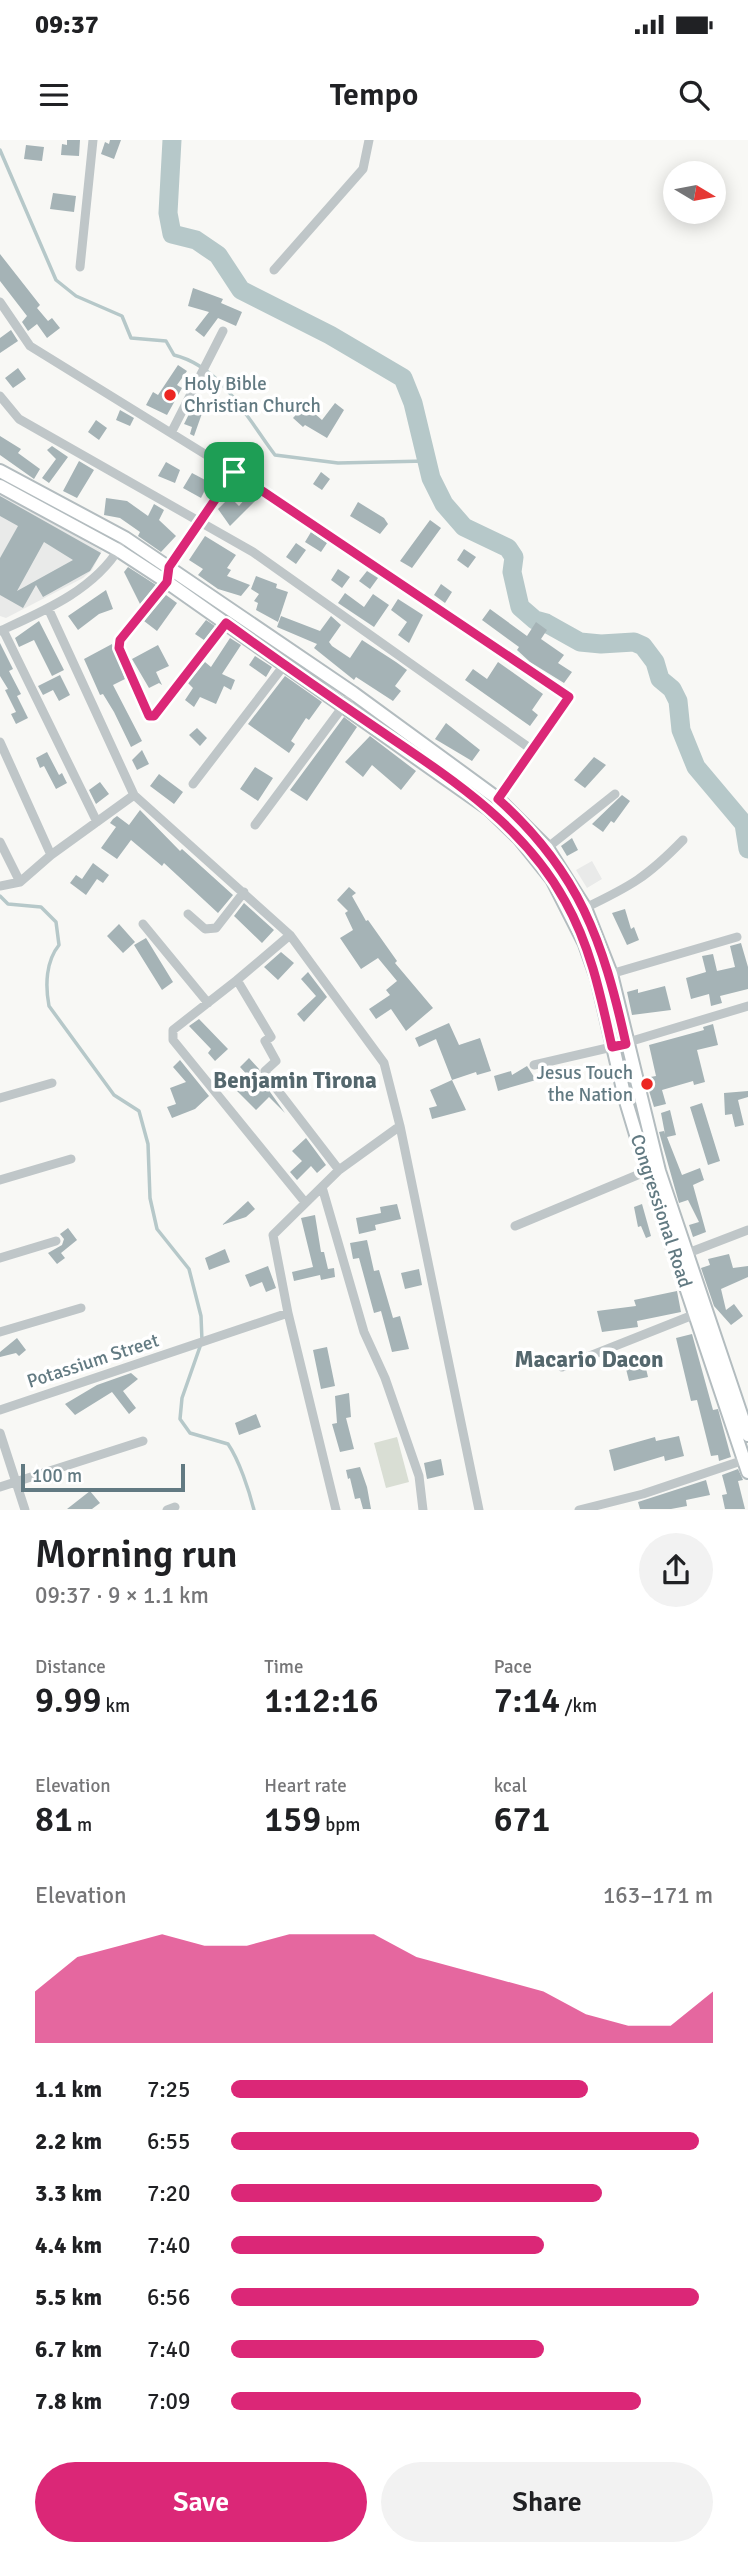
<!DOCTYPE html>
<meta charset="utf-8">
<style>
:root{--surface:#fff;--page:#f2f2f2;--text:#202124;--muted:#757577;--accent:#db2777}
body{margin:0;font-family:Signika,sans-serif;background:var(--page);color:var(--text);height:100vh;display:flex;flex-direction:column;font-size:26px;white-space:nowrap}
*{box-sizing:border-box;margin:0}
p{font-size:23px;color:var(--muted)}
.icon{flex:none;width:38px;height:38px;fill:none;stroke:currentColor;stroke-width:2;stroke-linecap:round;stroke-linejoin:round}
.map{position:relative;height:1370px;overflow:hidden}
.side{display:flex;flex-direction:column;background:var(--surface);flex:1}
.side>*{flex:none}
.needle{width:46px;rotate:100deg}
.tools{position:absolute;left:663px;top:21px;display:grid;gap:14px}
.tools a{display:grid;place-items:center;width:63px;height:63px;border-radius:50%;background:var(--surface);box-shadow:0 4px 18px #0003;font-size:35px}
.scale{position:absolute;left:21px;bottom:18px;width:164px;box-sizing:border-box;padding-left:7px;border:4px solid #627a82;border-top:0;font-size:19px;line-height:24px;white-space:nowrap;color:#627a82;-webkit-text-stroke:5px #fff;paint-order:stroke}
.pin{position:absolute;display:grid;place-items:center;width:60px;height:60px;color:#fff;margin:-30px;border-radius:14px;box-shadow:0 4px 10px #0006}
.round{display:grid;place-items:center;flex:none;width:74px;height:74px;border-radius:37px;background:var(--page)}
.head{display:flex;align-items:center;justify-content:space-between;height:119px;padding:0 35px}
h1{font-size:38px;font-weight:600;line-height:52px}
.metrics{display:grid;grid-template-columns:repeat(3,1fr);gap:10px;height:119px;padding:7px 35px}
.metrics div{display:grid;align-content:center}
.metrics b{font-size:35px;font-weight:600}
.metrics small{font-size:19px;font-weight:400}
.metrics p{font-size:19px}
.chart{height:196px;padding:14px 35px}
.chart p{display:flex;justify-content:space-between}
.chart svg{width:100%;height:126px;margin-top:7px;fill:var(--accent);opacity:.7}
.action{display:flex;gap:14px;margin-top:auto;padding:14px 35px}
.action a{flex:1;height:80px;border-radius:42px;background:var(--accent);color:#fff;font-size:28px;font-weight:600;line-height:80px;text-align:center}
.action a+a{background:var(--page);color:var(--text)}
ul{padding:0 35px;list-style:none;font-size:23px}
li{display:grid;grid-template-columns:112px 84px 1fr;align-items:center;height:52px}
li i{height:18px;border-radius:9px;background:var(--accent)}
.status{display:flex;justify-content:space-between;align-items:center;height:49px;padding:0 35px;background:var(--surface);direction:ltr}
.status svg{height:19px;fill:currentColor}
header{display:flex;justify-content:space-between;align-items:center;height:91px;padding:0 35px;background:var(--surface);font-size:32px;font-weight:600}
.map>svg:first-child{display:block}
</style>
<div class="status"><b>09:37</b><svg viewBox="0 0 49 12"><path d="M0 12V9h3v3zM5 12V6h3v6zM10 12V3h3v9zM15 12V0h3v12zM26 1h20v11H26zM47 4h2v5h-2z"/></svg></div>
<header><svg class="icon" aria-label="menu" viewBox="0 0 24 24"><path d="M4 6h16M4 12h16M4 18h16"/></svg>Tempo<svg class="icon" aria-label="search" viewBox="0 0 24 24"><circle cx="10" cy="10" r="6"/><path d="M15 15l6 6"/></svg></header>
<div class="map">
<svg width="748" height="1370" viewBox="0 0 748 1370">
<rect width="100%" height="100%" fill="#f8f8f5"/>
<path fill="#e9eae9" d="M0,352l102,59 -10,19 -9,8 -77,40 -6,-2z
M592,721l10,18 -15,9 -11,-18z"/>
<path fill="#d9ded4" d="M397,1297l12,45 -23,6 -12,-45z"/>
<g fill="none" stroke-linecap="round" stroke-linejoin="round">
<path stroke="#b6c8c9" stroke-width="3.5" d="M0,10l56,130 20,16 46,20 9,22 35,3 8,14c48,12 73,63 101,100l63,8 88,-2
M0,756l8,8 33,3 15,15 3,23c-13,16 -14,40 -10,61l65,89 25,16 9,33 2,54 7,31 32,40 12,47 1,25 -20,57 -2,21 10,14 38,11c11,16 21,46 26,66"/>
<path stroke="#b6c8c9" stroke-width="19" d="M172,0l-4,73 4,21 24,6 22,15 23,35 89,45 73,43 10,25 18,75 13,26 20,23 44,21 6,9 -2,15 8,35 15,13 11,3 34,19 21,2 33,-2 9,4 12,16 5,17 12,10 6,12 3,29 15,37 48,57 4,25"/>
</g>
<path fill="#a5b3b6" fill-rule="evenodd" d="M67,0h13l-1,16 -18,-1 1,-11 5,1z
M110,0h11l-7,19 -13,-5 4,-12 4,2z
M26,5l18,2 -2,14 -18,-2z
M53,53l23,3 -2,16 -24,-3z
M0,114l40,51 -3,3 11,13 4,-3 8,10 -13,10 -10,-14 -9,7 -6,-9 5,-6 -27,-35z
M193,148l30,11 -2,4 21,9 -6,14 -18,-8 -14,19 -9,-7 14,-18 -21,-6z
M11,190l7,11 -18,12v-15z
M178,225l9,6 -10,14 5,3 -15,27 -21,-10 7,-13 5,3z
M18,228l8,11 -13,9 -8,-10z
M197,260l9,2 -12,34 -4,-2 2,-7 -8,-3 6,-12 4,1z
M335,263l9,7 -17,28 -22,-13 -2,2 -10,-9 12,-13 17,15z
M120,270l14,8 -4,8 -14,-6z
M96,280l11,8 -8,12 -11,-8z
M0,296l21,13 -3,4 22,16 -6,10 -34,-24z
M52,306l16,11 -19,26 -7,-5 14,-19 -9,-9z
M79,321l15,9 -17,28 -14,-7z
M166,322l14,8 -5,13 -17,-7z
M321,332l9,7 -8,11 -9,-6z
M192,333l17,9 -8,16 -18,-10z
M251,352l7,6 -28,28 -12,-17 12,-12 9,9z
M0,356l101,57 -11,18 -47,26 -7,-12 -13,23 -23,-13v-37l18,-32 -18,-10zM44,402l29,18 -56,31z
M106,358l21,3 21,15 6,-12 10,6 -5,10 17,16 -15,16 -23,-16 2,-4 -20,-14 -16,-3z
M358,362l26,16 4,6 -8,10 -30,-18z
M430,380l11,8 -29,40 -12,-7z
M311,392l16,11 -6,9 -16,-10z
M205,396l31,19 -9,13 4,2 -4,6 23,9 -9,11 -23,-7 -20,-14 5,-6 -14,-9z
M296,403l10,7 -10,14 -10,-7z
M464,409l12,8 -8,11 -11,-8z
M128,427l28,18 -16,19 -16,-32z
M338,429l12,8 -8,11 -11,-8z
M367,431l11,7 -8,11 -11,-8z
M256,436l21,8 -1,4 12,4 -10,30 -22,-12 2,-7 -4,-2 5,-7 -8,-5z
M441,444l11,8 -7,11 -11,-8z
M106,450l7,19 -14,5 -21,16 -10,-14z
M345,453l19,14 9,-13 16,11 -15,22 -36,-24z
M166,455l11,8 -20,28 -13,-10z
M398,459l25,16 -14,28 -11,-8 9,-13 -16,-12z
M490,469l37,27 9,-14 11,8 -6,9 23,16 -6,8 14,9 -8,11 -34,-21 -13,-12 2,-3 -37,-27z
M281,476l39,15 11,-15 10,9 -12,17 3,4 18,12 12,-18 34,22 11,8 -12,16 6,5 -8,10 -37,-24 -2,3 -40,-32 3,-4 -40,-17z
M206,480l9,6 -11,14 -9,-6z
M39,481l25,49 -12,6 -18,-36 -15,7 -4,-9z
M230,498l11,7 -19,29 13,6 -4,10 -7,-4 -8,18 -16,-7 -6,10 -9,-7 8,-12 -5,-5 17,-21 6,5z
M0,503l13,26 -4,2 12,23 -4,2 11,22 -12,6 -5,-10 5,-2 -11,-22 3,-1 -8,-13z
M112,504l13,35 -12,6 29,56 -11,6 -17,-35 -11,-18 -3,1 -16,-36z
M158,505l11,21 -13,6 6,13 -3,-2 -10,5 -17,-29z
M255,516l17,11 -6,10 -17,-12z
M498,522l45,32 -11,16 6,5 -8,11 -65,-46 8,-11 14,10z
M60,535l10,20 -11,6 -6,-11 -10,5 -5,-9z
M285,536l37,26 -13,18 -3,-2 -15,23 4,3 -6,9 -41,-29z
M344,577l13,10 -50,74 -17,-11z
M446,583l34,27 -8,11 -37,-22z
M197,588l10,10 -7,8 -11,-11z
M370,596l46,35 -15,19 -29,-25 -9,12 -18,-15z
M142,610l7,14 -12,6 -5,-10z
M47,612l12,23 3,-2 5,10 -11,6 -12,-23 -4,2 -4,-10z
M594,617l12,8 -21,23 -11,-8z
M255,627l18,11 -15,23 -18,-12z
M159,634l24,18 -9,12 -24,-18z
M100,642l9,12 -13,10 -7,-14z
M622,655l8,6 -16,22 -3,-2 -8,11 -11,-8z
M140,670l40,41 2,-2 51,46 -15,18 -54,-50 -2,3 -31,-26 -14,19 -16,-11 15,-21 -6,-4 3,-4 4,-3 12,9z
M572,698l6,12 -11,6 -6,-10z
M93,723l16,12 -6,8 -6,-4 -11,16 -16,-12 6,-8 6,4z
M349,747l7,6 -4,3 14,25 2,-1 29,41 -2,2 38,45 -27,23 -15,-22 -15,10 -7,-10 21,-14 -4,-5 11,-9 -19,-23 -17,11 -21,-31 13,-8 -8,-17 3,-2 -11,-11z
M244,763l30,27 -12,13 -28,-27z
M625,769l6,20 3,-2 5,13 -12,5 -15,-32z
M119,784l16,18 -12,11 -16,-17z
M146,798l27,44 -11,8 -28,-45z
M741,803l7,24v22l-28,7 2,7 -11,3 -2,-12 -18,5 -5,-21 20,-6 -4,-16 11,-2 4,17 18,-4 -5,-21z
M281,812l13,11 -16,17 -14,-13z
M308,832l19,25 -23,25 -7,-8 19,-18 -15,-17z
M665,846l6,24 -39,5 -5,-23 11,-3v4z
M199,879l29,30 -13,12 -7,-8 3,-4 -22,-23z
M449,883l10,22 21,-7 11,33 -14,4 -1,-3 -24,8 -16,-41 -17,8 -4,-9z
M713,884l5,21 -21,5 8,32 -11,3 -1,-4 -31,9 4,14 -12,3 -9,-29 11,-2 -7,-31 55,-15 -1,-3z
M249,918l10,11 4,13 22,31 -16,-16 -13,13 -19,-19 14,-12 -11,-12z
M180,920l29,36 -14,13 -23,9 -5,-11 9,-3 -6,-16 16,-6 -13,-15z
M527,926l9,14 -38,11 -4,-15 17,-5 1,4z
M452,940l14,30 -34,9 -3,-11 8,-2 -7,-16z
M748,951v6l-10,3 6,25 -9,2 -3,-13 -7,1 -1,-22z
M702,963l18,58 -12,4 -18,-58z
M670,970l6,25 -9,2 15,38 18,-7 4,12 -11,5 13,47 -13,5 -4,-12 10,-3 -11,-22 -9,3 -20,-71 5,-1 1,3 -4,-21z
M306,998l20,27 -9,8 -6,-7 -14,14 -7,-8 12,-11 -10,-10z
M248,1061l7,8 -9,8 -24,8z
M397,1064l4,15 -26,6 1,5 -17,4 -3,-16 25,-5 -1,-6z
M642,1064l9,32 -5,2 -5,-12 -3,1 -4,-20z
M315,1075l6,37h3l4,17 6,-1 1,9 -14,3 -1,-5 -26,6 -2,-9 21,-5 -12,-49z
M68,1088l9,12 -16,13 4,5 -8,6 -9,-11 14,-8 2,-6 -4,-5z
M367,1100l7,31 5,-1 14,48 7,-2 9,33 -17,3 -11,-41 -7,2 -15,-55 -6,1 -3,-16z
M225,1109l5,13 -21,8 -4,-12z
M729,1114l4,14 15,-2v11l-27,12 5,21 8,-6 9,12 -12,9 -17,-19 -13,-38 9,-3 -2,-6z
M268,1126l8,22 -10,4 -4,-10 -12,5 -5,-12z
M419,1129l3,16 -17,4 -4,-16z
M677,1151l4,21 -44,9 1,6 -36,5 -5,-21 39,-5 -2,-6z
M692,1194l21,76 5,-1 13,48 -12,4 -1,-6 -7,1 -14,-56 -6,1 -15,-63z
M17,1198l9,12 -7,6 -3,-3 -16,4v-5z
M327,1207l8,39 -14,3 -8,-39z
M643,1216l5,21 -19,4 -5,-20z
M131,1233l7,6 -15,12 13,17 -7,6 -17,-22 -37,23 -10,-11 32,-19z
M349,1253l2,24 -5,1 8,31 -14,3 -8,-28 5,-1 -2,-27z
M256,1274l5,13 -22,8 -4,-12z
M679,1296l5,20 -19,5 -1,-5 -50,15 -5,-21 46,-13 1,4z
M441,1319l3,16 -17,4 -3,-16z
M360,1327l7,20 4,22h-8l-3,-11 -5,1 -5,-21 -2,1 -2,-9z
M738,1329l5,11 -5,1 7,28h-20l-3,-14 5,-1 -5,-19z
M706,1340l4,15 -24,5 1,6 -16,3h-31l-2,-7z
M90,1351l10,12 -8,6h-25z"/>
<g fill="none" stroke-linecap="round" stroke-linejoin="round">
<g stroke="#b3bcbf" stroke-width="16">
<path id="secondary" d="M0,331l125,67 228,155 145,106 49,49 38,60 26,66 48,197 89,264
M0,346l118,64 49,32 322,227 30,29 33,41 33,65 12,34 28,120 22,73 101,301"/>
</g>
<path stroke="#bfc6c8" stroke-width="9" d="M80,127l13,-127
M274,130l89,-101 6,-29
M0,162l30,44 204,126 335,225 -80,112
M0,256l19,23 234,133 278,197
M171,293l52,-102
M48,468l86,187 156,140 94,128 16,63 79,384
M226,483l-72,93h-5l-30,-69 1,-7 47,-58 2,-15 65,-95
M3,490l94,192
M0,491c44,-20 94,-41 120,-84
M0,602l51,113
M193,644l92,-120
M255,685l98,-132
M0,702l20,40
M547,708l68,-54
M0,746l20,-4 31,-27 83,-60
M585,768c46,-22 62,-31 98,-68
M188,774l17,15 11,-1 28,-36
M143,784l65,79
M597,838l140,-41
M237,840l53,-45
M534,925l78,-18 136,-41
M0,958l52,-15
M0,1040l71,-21
M322,1047l42,145 21,46 34,98 4,34
M304,1061l-131,-161v-10l64,-50 34,57 -6,4 11,20 -11,10 4,8 70,91
M515,1086l132,-55
M688,1113l60,-23
M0,1118l56,-17
M0,1192l81,-24
M562,1227l131,-52
M0,1270l288,-97
M0,1293l25,77
M0,1347l143,-46
M167,1370l8,-3
M336,1370l-48,-197 -15,-78 66,-65 61,-44
M579,1370l64,-16 101,-34"/>
<use href="#secondary" stroke="#fff" stroke-width="12"/>
</g>
<g fill="none" stroke-linecap="round" stroke-linejoin="round">
<g stroke="#fff" stroke-width="14">
<path id="route" d="M234,332l335,225 -71,102c81,73 105,141 128,245l-14,3c-11,-50 -21,-100 -47,-146 -44,-81 -126,-130 -199,-180 -47,-32 -94,-65 -140,-98l-72,93h-5l-30,-68 1,-8 47,-58 2,-15z"/>
</g>
<use href="#route" stroke="#db2777" stroke-width="9"/>
</g>
<g fill="#ec2622" stroke="#fff" stroke-width="2.5">
<circle cx="170" cy="255" r="7"/>
<circle cx="647" cy="944" r="7"/>
</g>
<g text-anchor="middle" dominant-baseline="central" stroke-width="7" stroke-linejoin="round" paint-order="stroke">
<g font-size="19" fill="#627a82" stroke="#fff" text-anchor="start">
<text x="184" y="244">Holy Bible<tspan x="184" dy="22">Christian Church</tspan></text>
<text x="633" y="933" text-anchor="end">Jesus Touch<tspan x="633" dy="22">the Nation</tspan></text>
</g>
<g font-size="19" fill="#627a82" stroke="#fff">
<text transform="translate(661 1071) rotate(72)">Congressional Road</text>
<text transform="translate(93 1221) rotate(-18)">Potassium Street</text>
</g>
<g font-size="23" font-weight="bold" fill="#54676d" stroke="#fff">
<text x="295" y="940">Benjamin Tirona</text>
<text x="589" y="1219">Macario Dacon</text>
</g>
</g>
</svg>
<div class="tools">
<a><svg class="needle" viewBox="-14 -14 28 28"><path d="M0-13l5 13h-10z" fill="#e53935"/><path d="M0 13l5-13h-10z" fill="#757577"/></svg></a>
</div>
<div class="scale">100 m</div>
<div class="pin" style="left:234px;top:332px;background:#1e9e55"><svg class="icon" aria-label="arrive" viewBox="0 0 24 24"><path d="M6 21V4h12l-3 4 3 4H6"/></svg></div>
</div>
<section class="side">
<div class="head"><div><h1>Morning run</h1><p>09:37 · 9 × 1.1 km</p></div><a class="round"><svg class="icon" aria-label="share" viewBox="0 0 24 24"><path d="M12 15V3M7 8l5-5 5 5M5 13v7h14v-7"/></svg></a></div>
<div class="metrics">
<div><p>Distance</p><b>9.99<small> km</small></b></div>
<div><p>Time</p><b>1:12:16</b></div>
<div><p>Pace</p><b>7:14<small> /km</small></b></div>
</div>
<div class="metrics">
<div><p>Elevation</p><b>81<small> m</small></b></div>
<div><p>Heart rate</p><b>159<small> bpm</small></b></div>
<div><p>kcal</p><b>671</b></div>
</div>
<div class="chart"><p><span>Elevation</span>163–171 m</p>
<svg viewBox="0 0 160 44" preserveAspectRatio="none"><path d="M0 44V26L10 14L20 10L30 6L40 10L50 10L60 6L70 6L80 6L90 14L100 18L110 22L120 26L130 34L140 38L150 38L160 26V44z"/></svg>
</div>
<ul>
<li><b>1.1 km</b>7:25<i style="width:74%"></i></li>
<li><b>2.2 km</b>6:55<i style="width:97%"></i></li>
<li><b>3.3 km</b>7:20<i style="width:77%"></i></li>
<li><b>4.4 km</b>7:40<i style="width:65%"></i></li>
<li><b>5.5 km</b>6:56<i style="width:97%"></i></li>
<li><b>6.7 km</b>7:40<i style="width:65%"></i></li>
<li><b>7.8 km</b>7:09<i style="width:85%"></i></li>
</ul>
<div class="action"><a>Save</a><a>Share</a></div>
</section>
